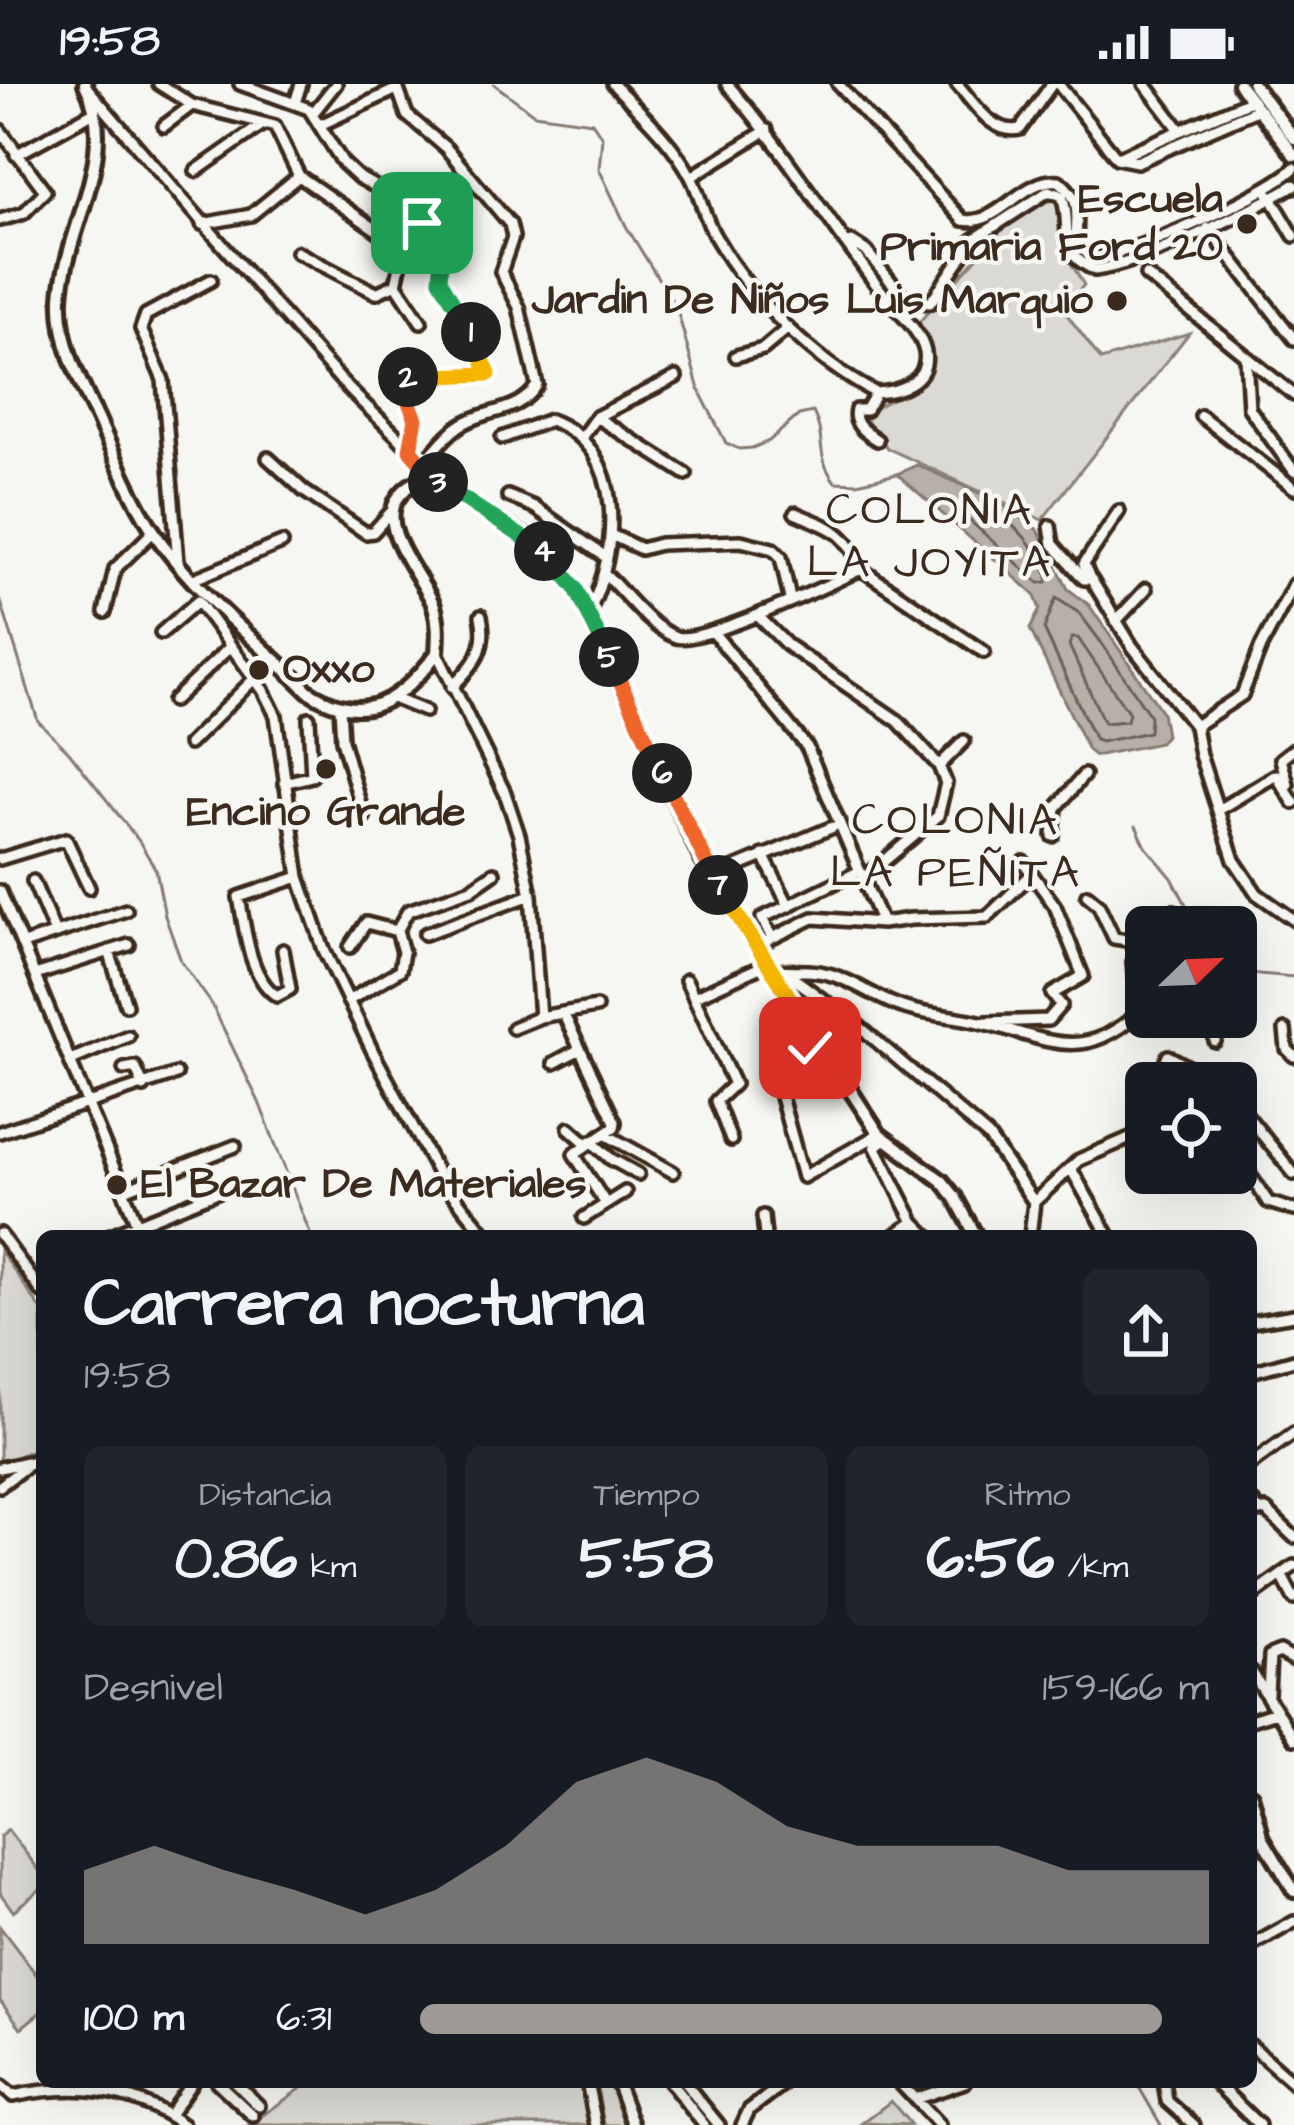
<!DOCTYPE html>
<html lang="es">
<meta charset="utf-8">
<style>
:root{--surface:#171b24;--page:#20242c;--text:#f1f3f6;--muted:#9ea1a6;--accent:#9f9995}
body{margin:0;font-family:"Architects Daughter",sans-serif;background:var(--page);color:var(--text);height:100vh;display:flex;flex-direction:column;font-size:45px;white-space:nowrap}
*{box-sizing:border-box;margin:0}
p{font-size:39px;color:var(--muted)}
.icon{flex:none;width:66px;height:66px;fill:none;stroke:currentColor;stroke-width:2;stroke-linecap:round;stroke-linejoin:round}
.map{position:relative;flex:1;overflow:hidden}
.sheet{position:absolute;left:36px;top:1146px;width:1221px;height:858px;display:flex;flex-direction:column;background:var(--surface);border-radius:18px;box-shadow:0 12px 48px #0002}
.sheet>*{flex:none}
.needle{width:78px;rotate:67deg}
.controls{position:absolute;left:1125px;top:822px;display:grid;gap:24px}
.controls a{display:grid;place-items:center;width:132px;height:132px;border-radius:18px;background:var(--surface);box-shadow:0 12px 48px #0002;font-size:60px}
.pin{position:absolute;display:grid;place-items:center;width:102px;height:102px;color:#fff;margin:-51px;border-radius:24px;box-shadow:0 6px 18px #0006}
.km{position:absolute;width:60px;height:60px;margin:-30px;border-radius:50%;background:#222;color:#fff;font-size:33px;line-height:60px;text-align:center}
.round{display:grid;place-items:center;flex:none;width:126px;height:126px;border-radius:18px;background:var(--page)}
.headline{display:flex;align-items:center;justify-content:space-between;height:204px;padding:0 48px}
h1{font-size:66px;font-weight:700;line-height:90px}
.metrics{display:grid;grid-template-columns:repeat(3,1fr);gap:18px;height:204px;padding:12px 48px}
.metrics div{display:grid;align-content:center;border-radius:18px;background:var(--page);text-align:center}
.metrics b{font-size:60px;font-weight:700}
.metrics small{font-size:33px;font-weight:400}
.metrics p{font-size:33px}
.chart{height:336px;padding:24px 48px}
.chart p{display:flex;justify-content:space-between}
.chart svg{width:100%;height:216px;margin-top:12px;fill:var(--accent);opacity:.7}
ul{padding:0 48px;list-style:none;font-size:39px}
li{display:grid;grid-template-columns:192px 144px 1fr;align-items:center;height:90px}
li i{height:30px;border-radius:15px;background:var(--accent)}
.status{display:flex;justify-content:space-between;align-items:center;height:84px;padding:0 60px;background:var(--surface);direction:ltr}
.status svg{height:33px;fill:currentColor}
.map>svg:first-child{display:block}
</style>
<div class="status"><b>19:58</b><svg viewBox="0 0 49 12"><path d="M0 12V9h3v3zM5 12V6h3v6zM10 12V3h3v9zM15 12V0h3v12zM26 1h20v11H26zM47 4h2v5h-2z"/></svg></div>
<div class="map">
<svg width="1294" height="2041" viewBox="0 0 1294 2041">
<rect width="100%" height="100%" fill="#f6f6f2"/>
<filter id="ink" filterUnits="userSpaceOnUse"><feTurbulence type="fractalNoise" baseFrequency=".00833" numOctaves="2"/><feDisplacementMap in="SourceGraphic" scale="24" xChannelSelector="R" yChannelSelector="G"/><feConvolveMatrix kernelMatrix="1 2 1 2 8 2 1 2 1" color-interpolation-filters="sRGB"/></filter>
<g filter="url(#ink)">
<path fill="#dad9d3" stroke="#8a8278" stroke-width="3" d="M1062,112l9,67 13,22 -22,23 39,52 88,-27 -147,187 -155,-72 -22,-30c16,-18 39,-22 59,-35l-4,-62 98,-109z
M0,1166l42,61v135l-42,18z
M8,1746l34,44v14l-29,23 -13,-18v-56z
M0,1843l42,55v29l-21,17 -21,-28z
M310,1998h271l9,43h-341z
M596,1998h14l12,21 5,22h-23z
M891,2017l20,24 -49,-2z"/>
<path fill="#b6b0a9" stroke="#857a71" stroke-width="3" d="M917,381l84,38 37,27 30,59 21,16 73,107 4,23 -6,8 -65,13 -7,-6 -58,-121 10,-20 -6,-15 -137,-120z"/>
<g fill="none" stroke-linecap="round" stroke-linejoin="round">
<path stroke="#6c6056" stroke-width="3" d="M966,418c44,15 63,32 82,74l-1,6 -8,1 -79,-71 -1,-8z
M1056,514l23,15 22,29 49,74 -1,16 -48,10 -6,-2 -51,-111z
M1072,554h6l51,75 -2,8 -23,2 -35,-78z"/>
<path stroke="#857a71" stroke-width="3" d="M494,0l40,30 58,8 10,15 -3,32 27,57 51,83 22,81 27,53 13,6 13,-1 17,-7 30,-26 14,-3c14,27 1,42 22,70l22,1 40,-9
M0,515l38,122 31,31 70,89 17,29 9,46 16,45 30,42 48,99 52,134
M1136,742l10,21 26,31 26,49
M1236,888l58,5
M1136,1998l25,43"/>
<g stroke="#3b2a1e" stroke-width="18">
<path id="minor" d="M159,0l33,21 83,21 24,50 105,73 -8,35 -20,9 -79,-41
M240,0l69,25 34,54 15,14 41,23 44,44 -2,35 25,41 23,53 -85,4 -4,4 16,38 -6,31
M396,0l11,31 39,33 64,76 3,13 -12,35 18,35 18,78c-17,29 -55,24 -79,42 -13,9 -24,25 -35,36
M613,0c27,28 60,58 78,93 10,19 13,42 25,61 35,61 98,123 160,155 23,-1 54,-12 49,-41 -5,-24 -29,-41 -43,-60 -53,-69 -97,-142 -155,-208
M838,0l125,136c36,7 59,-43 96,-39 26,21 15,34 18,64l15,12c34,2 178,-64 202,-89
M957,0c17,19 35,51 63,45l32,-45
M1058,0l59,74 20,4 122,-53
M1145,0l35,46
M88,5c83,97 166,193 250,288 30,35 71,63 94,103
M295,19l6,-19
M313,29l23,-29
M320,41l77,-36
M164,42l28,-21
M0,46l45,61 -21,22 -24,7
M16,71l78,-43
M1117,74l135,-58
M196,87l67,-47
M691,93l76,-47
M1269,110l25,42
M202,140l49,-9 48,-39
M1208,144l86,111
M852,158l14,9 40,49 24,3 43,-63 76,-49 13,5c12,35 -9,54 33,74 48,-6 156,-59 199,-85
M1146,191l148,120
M396,200l25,38
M736,272l27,-7 25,-21
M1246,273l3,51 45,63
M876,309l-10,17h-10c-4,14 10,23 21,30
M1201,332l93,72
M596,333l90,57
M502,354l48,-18c78,29 69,131 39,192
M581,354l15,-21 80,-40
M268,374l36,33 62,42 7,-1 17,-19
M508,412l26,11 73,51
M1050,442l3,18 31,35h7l41,67 63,80 5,29 34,105 23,34 37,26
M611,451l30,14 19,-5 81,-3 32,8 8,8 9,42
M178,478l-15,-182 -22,-51 5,-14 65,-35
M861,485l123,83
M605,490c20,19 45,54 71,63 24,8 155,-53 185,-68 -14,-39 -31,-41 -66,-56
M194,495l88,-36
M1090,495l-6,-15 35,-53
M105,528l10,-43 39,-38
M758,532l29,29 111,76 41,45 7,17 -8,33 -74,62
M1116,537l30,-32
M713,548l94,115 75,176
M161,549l37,-32 65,89 13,26 23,161 25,73 49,102 69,129 45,55
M437,569l68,140 14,42 12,60 9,122
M452,603c23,-23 36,-38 29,-71
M393,614l32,13
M173,617l58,-55
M340,623l2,33 22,77
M1195,642l47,-31 19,-48 33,-63
M189,660l66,-66
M939,682l25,-25
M284,699l28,-7 -3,-58
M1288,700l-7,-25 13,-10
M1218,726l58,-35 18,28
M1053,752l3,-28 28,-33
M763,771l26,51
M0,775l66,-20 23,49
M713,793l120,-50
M33,797l22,52
M0,807l142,345
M1087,811l11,9 16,34 13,2 11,12
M1157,843l17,-16
M1186,843l3,-2
M425,850l106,-39
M772,854l-10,-20 98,-47
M1146,856l-13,22 2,20 11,9
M23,860l103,-34
M756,862l57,-28 69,5 29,-4 76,-2 45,-43 -8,-12
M350,863l16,-24 31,8
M283,866l7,39 -13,7c-28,-18 -32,-68 -38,-99l60,-20
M109,867l17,54
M771,886c21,1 45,-1 64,6 21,7 39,20 59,28 26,11 54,11 81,17 72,15 105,49 171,-15
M785,888l75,55 128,109 46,66
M35,891l94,-30
M686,896l48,104 -18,17 15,39
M1236,903l3,-5
M694,913l73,-33
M348,917l52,-31 3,-18 -6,-21 11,-20 63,-22 23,-16
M563,929l52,109 -1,5 -40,27 32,50
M986,938l62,-2 13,-15 -9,-11 31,-18 -28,-70 -23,-32
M513,944l27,-11 56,-10
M1285,946l2,19 7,7
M1215,957l6,-24
M71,976l57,-24
M554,979l26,-14
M775,983l44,-23
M124,985l11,-2 9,20
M773,996l54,-24
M1172,999l-12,-8 8,-19 50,27
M780,1009l23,84 76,-43
M1236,1018l58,72
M569,1044l18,16
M0,1048l176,-58
M605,1050l68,38
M885,1056l-10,6 39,76 14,14
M591,1057l20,18 27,15
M1236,1070l32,48 26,8
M1071,1085l38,67
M124,1106l111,-44
M1034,1118l45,-42 67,-29
M763,1132l2,20
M584,1134l41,-26
M0,1150l42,58
M108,1152l119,-48
M894,1152l20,-14
M1030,1152l4,-34
M1251,1238l43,-7
M1251,1288l43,-12
M1251,1380l43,-31
M0,1384l27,-6
M0,1402l42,-32
M1251,1416l8,11 7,-1 28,27
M1282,1492l12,23
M1251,1513l43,-31
M1251,1587l43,68
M1268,1610l2,-38 10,-4 14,8
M1251,1636l25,-8
M1251,1862l43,-24
M1251,1962l43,38
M217,1998l36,34
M235,1998l24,24
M587,1998l9,43
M617,1998l16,43
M670,1998l34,43
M684,1998l35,43
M899,1998l40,43
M1164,1998l3,19 27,24
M1215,1998l44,43
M0,2002l13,10c60,-13 118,-9 170,29
M915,2015l50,-17
M169,2031l23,-33
M742,2041l7,-15 33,-25"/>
</g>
<g stroke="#3b2a1e" stroke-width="20">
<path id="major" d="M85,0c36,69 -20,144 -24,214 -2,44 18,82 37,121 18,40 36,85 62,122 40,56 99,101 148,150 56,37 94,9 129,-38 1,-16 2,-31 -3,-47 -12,-31 -60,-80 -34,-111 9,-11 18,-15 32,-15l107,65 36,42 127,273 28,45 149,229 63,47 13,16 21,39
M1239,0l55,71
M1253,0l41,54
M1293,102h1
M1251,1711l12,44 31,52"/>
</g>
<use href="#minor" stroke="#f6f6f2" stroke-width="9"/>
<use href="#major" stroke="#f6f6f2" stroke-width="10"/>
</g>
</g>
<g fill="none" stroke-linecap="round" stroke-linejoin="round" filter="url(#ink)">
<g stroke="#fff" stroke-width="24">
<path id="split-1" d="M422,139l21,21 -3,36 31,52"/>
</g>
<g stroke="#fff" stroke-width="24">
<path id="split-2" d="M408,293l81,-3 -18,-42"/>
</g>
<g stroke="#fff" stroke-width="24">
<path id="split-3" d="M408,293l-8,4 16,38 -6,31 28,32"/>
</g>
<g stroke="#fff" stroke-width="24">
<path id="split-4" d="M438,398l106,69"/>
</g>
<g stroke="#fff" stroke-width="24">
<path id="split-5" d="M544,467l31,36 34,70"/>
</g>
<g stroke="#fff" stroke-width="24">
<path id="split-6" d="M609,573l53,116"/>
</g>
<g stroke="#fff" stroke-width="24">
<path id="split-7" d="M662,689l56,112"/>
</g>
<g stroke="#fff" stroke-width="24">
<path id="split-8" d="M718,801l68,107"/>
</g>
<g stroke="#fff" stroke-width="24">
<path id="split-9" d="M786,908l33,52 -9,4"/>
</g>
<use href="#split-1" stroke="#22a559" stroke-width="15"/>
<use href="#split-2" stroke="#f5b400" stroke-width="15"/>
<use href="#split-3" stroke="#f0652b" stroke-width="15"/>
<use href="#split-4" stroke="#22a559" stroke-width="15"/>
<use href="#split-5" stroke="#22a559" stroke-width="15"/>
<use href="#split-6" stroke="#f0652b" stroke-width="15"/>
<use href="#split-7" stroke="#f0652b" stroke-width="15"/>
<use href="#split-8" stroke="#f5b400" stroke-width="15"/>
<use href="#split-9" stroke="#f5b400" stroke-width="15"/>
</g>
<g fill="#3b2a1e" stroke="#f6f6f2" stroke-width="4.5">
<circle cx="1247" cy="140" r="12"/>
<circle cx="1117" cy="217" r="12"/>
<circle cx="259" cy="586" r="12"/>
<circle cx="326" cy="685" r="12"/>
<circle cx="117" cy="1101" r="12"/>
</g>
<g text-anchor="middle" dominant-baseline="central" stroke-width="9" stroke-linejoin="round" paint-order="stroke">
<g font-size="42" font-weight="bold" fill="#3b2a1e" stroke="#f6f6f2" text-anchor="end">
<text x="1223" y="116">Escuela<tspan x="1223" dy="48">Primaria Ford 20</tspan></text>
<text x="1093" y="217">Jardin De Niños Luis Marquio</text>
<text x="283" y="586" text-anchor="start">Oxxo</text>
<text x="326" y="729" text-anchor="middle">Encino Grande</text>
<text x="141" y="1101" text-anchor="start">El Bazar De Materiales</text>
</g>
<g font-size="45" letter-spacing="3" fill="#3b2a1e" stroke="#f6f6f2">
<text x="930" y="427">COLONIA<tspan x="930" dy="52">LA JOYITA</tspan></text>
<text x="956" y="737">COLONIA<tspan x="956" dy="52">LA PEÑITA</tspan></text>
</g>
</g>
</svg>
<div class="controls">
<a><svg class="needle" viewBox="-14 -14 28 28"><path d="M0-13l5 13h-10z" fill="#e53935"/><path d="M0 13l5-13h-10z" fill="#9ea1a6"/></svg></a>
<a><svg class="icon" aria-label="locate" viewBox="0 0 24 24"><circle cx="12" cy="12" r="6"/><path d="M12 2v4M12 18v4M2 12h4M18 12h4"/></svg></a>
</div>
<div class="pin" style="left:422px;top:139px;background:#1e9e55"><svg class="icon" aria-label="arrive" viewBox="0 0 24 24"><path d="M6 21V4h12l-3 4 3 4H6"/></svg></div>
<div class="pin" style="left:810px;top:964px;background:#d93025"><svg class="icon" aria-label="check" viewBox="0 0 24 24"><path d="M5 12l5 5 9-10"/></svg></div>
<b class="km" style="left:471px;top:248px">1</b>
<b class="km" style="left:408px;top:293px">2</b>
<b class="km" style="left:438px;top:398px">3</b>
<b class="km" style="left:544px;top:467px">4</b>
<b class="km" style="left:609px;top:573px">5</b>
<b class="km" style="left:662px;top:689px">6</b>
<b class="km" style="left:718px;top:801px">7</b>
<section class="sheet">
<div class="headline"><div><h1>Carrera nocturna</h1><p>19:58</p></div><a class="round"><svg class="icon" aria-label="share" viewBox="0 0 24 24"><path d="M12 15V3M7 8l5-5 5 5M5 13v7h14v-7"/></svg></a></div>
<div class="metrics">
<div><p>Distancia</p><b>0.86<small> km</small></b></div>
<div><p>Tiempo</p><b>5:58</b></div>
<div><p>Ritmo</p><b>6:56<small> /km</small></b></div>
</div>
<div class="chart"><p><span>Desnivel</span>159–166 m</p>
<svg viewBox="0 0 160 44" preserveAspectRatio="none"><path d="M0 44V29L10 24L20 29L30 33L40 38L50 33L60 24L70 11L80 6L90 11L100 20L110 24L120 24L130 24L140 29L150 29L160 29V44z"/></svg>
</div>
<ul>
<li><b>100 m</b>6:31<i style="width:94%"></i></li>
</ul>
</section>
</div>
